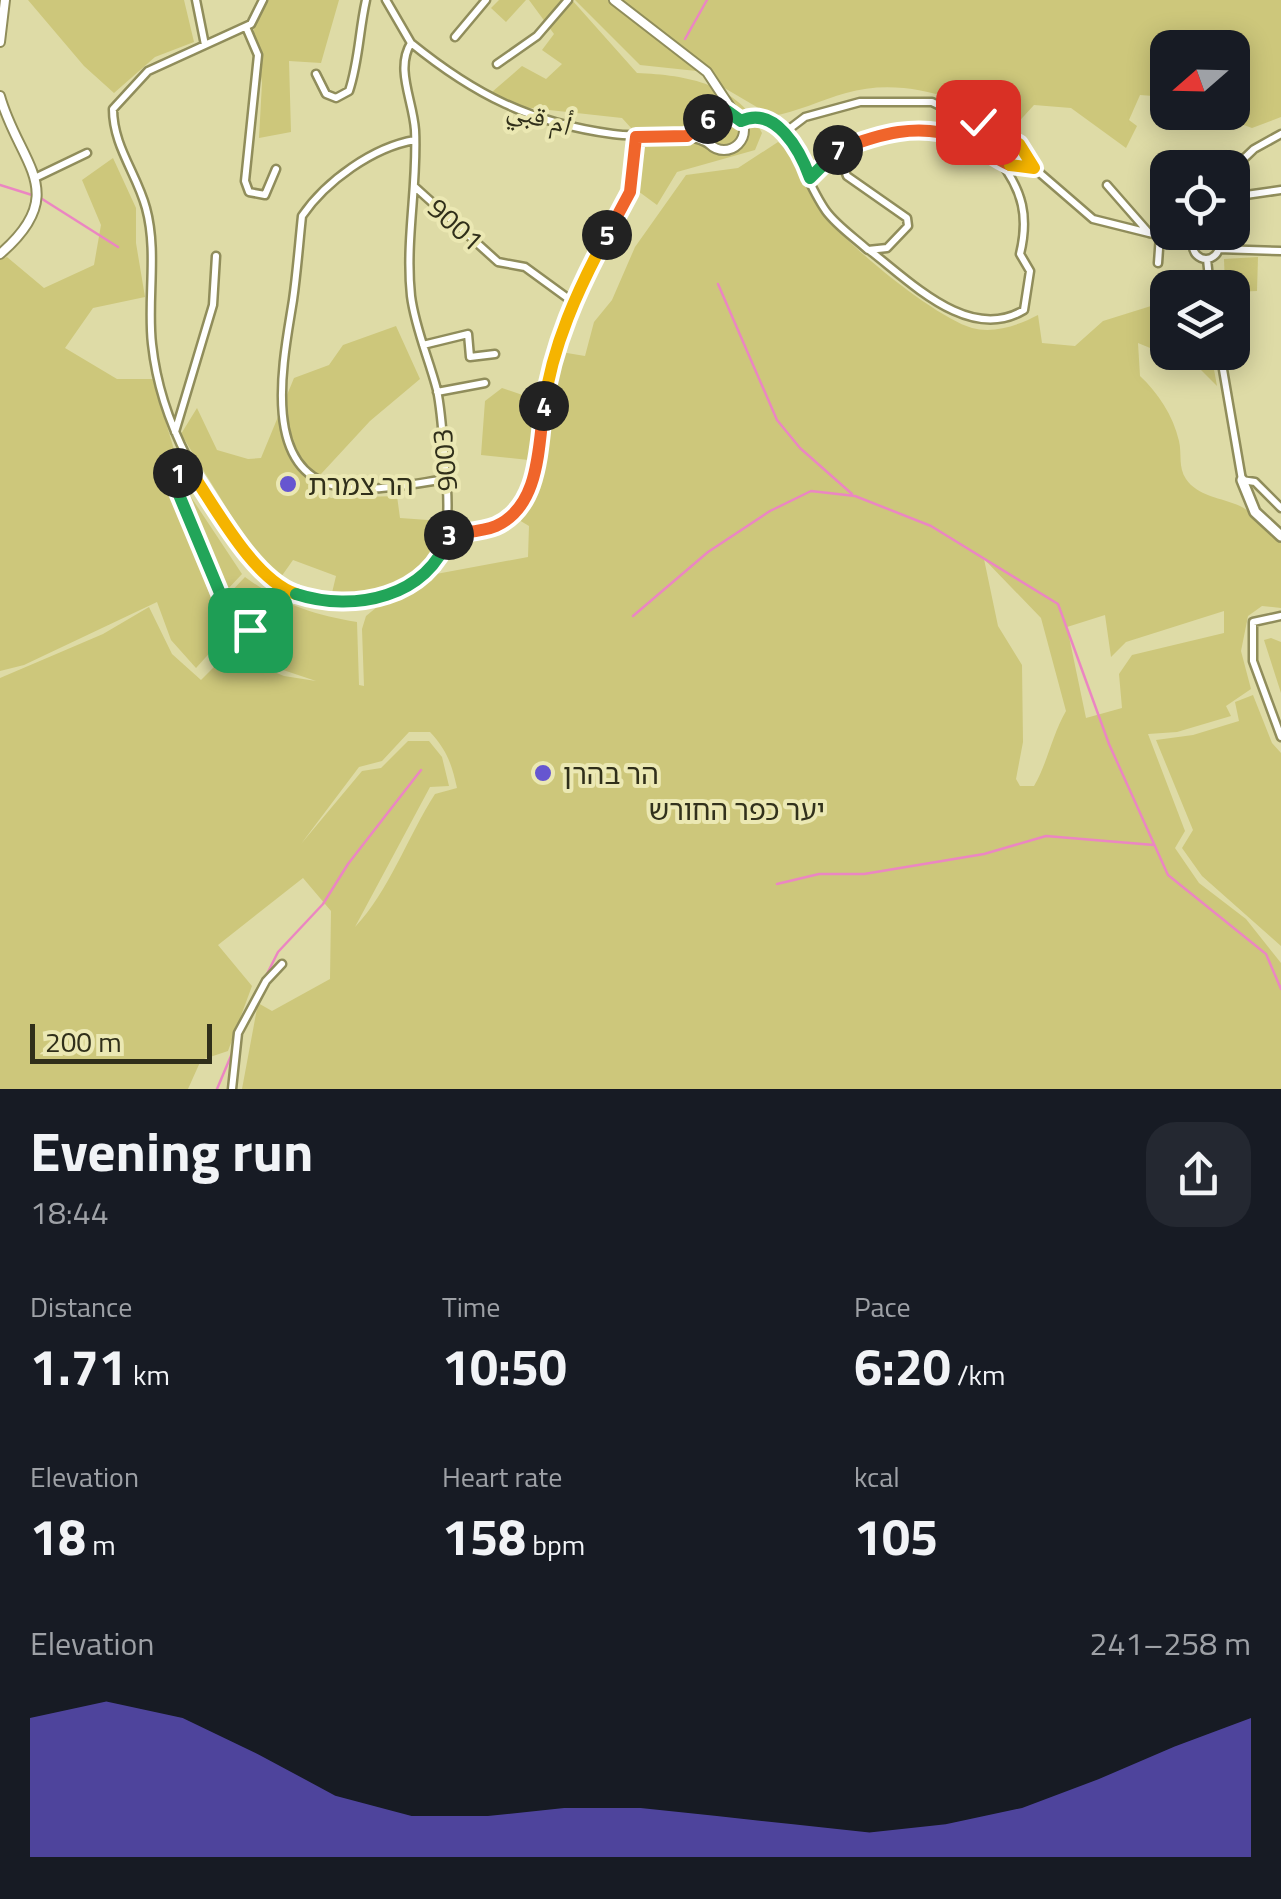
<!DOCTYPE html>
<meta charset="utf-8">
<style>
:root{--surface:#171b24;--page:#242831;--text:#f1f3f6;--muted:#9ea1a6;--accent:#6656d0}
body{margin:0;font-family:"Titillium Web","Noto Naskh Arabic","Noto Sans Hebrew",sans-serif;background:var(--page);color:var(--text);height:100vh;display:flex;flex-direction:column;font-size:38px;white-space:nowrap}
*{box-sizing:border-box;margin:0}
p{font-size:32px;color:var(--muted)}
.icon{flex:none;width:55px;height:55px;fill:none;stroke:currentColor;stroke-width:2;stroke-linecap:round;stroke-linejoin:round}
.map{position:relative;height:1089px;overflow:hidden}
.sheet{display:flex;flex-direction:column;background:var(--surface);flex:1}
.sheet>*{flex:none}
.needle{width:65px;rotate:250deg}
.fabs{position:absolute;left:1150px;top:30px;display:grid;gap:20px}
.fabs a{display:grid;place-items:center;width:100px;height:100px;border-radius:20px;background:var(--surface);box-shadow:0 5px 25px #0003;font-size:50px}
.scale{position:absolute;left:30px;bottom:25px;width:182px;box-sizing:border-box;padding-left:10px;border:5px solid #302f1a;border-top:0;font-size:28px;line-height:35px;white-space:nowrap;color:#302f1a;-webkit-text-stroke:8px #ebe8b3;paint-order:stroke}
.pin{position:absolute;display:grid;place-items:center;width:85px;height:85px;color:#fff;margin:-42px;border-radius:20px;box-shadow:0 5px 15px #0006}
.km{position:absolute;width:50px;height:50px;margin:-25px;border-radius:50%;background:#222;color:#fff;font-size:28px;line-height:50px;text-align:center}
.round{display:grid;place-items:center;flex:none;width:105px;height:105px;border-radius:30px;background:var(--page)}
.summary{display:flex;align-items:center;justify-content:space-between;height:170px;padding:0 30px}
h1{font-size:55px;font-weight:700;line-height:75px}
.figures{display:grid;grid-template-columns:repeat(3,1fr);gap:15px;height:170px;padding:10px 30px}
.figures div{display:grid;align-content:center}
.figures b{font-size:50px;font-weight:700}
.figures small{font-size:28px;font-weight:400}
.figures p{font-size:28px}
.chart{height:280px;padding:20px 30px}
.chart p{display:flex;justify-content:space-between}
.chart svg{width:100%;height:180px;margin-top:10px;fill:var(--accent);opacity:.7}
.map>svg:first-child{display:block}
</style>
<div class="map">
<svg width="1281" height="1089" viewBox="0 0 1281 1089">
<rect width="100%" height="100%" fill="#dedba6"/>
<path fill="#cdc77b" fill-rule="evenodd" d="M28,0h156l10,42 -39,15 -41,36 -30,-27z
M261,0h78l-18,63 -32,-2 2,71 -32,6 3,-55 -9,-57z
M499,0h27l-20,22 -15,-14z
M529,0h43l65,73c50,2 102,11 125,60l-7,17 -78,22 -20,33 -19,-14 4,-51 -20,-22 -100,-11 -30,-15 30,-26 24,13 16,-15 -20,-14 12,-16z
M575,0h706v117l-29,11 -42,-15 22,-1v-64h-64l-1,49 -27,-2 -11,25 8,6 -11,22 -55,-40 -37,-3 -20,22c-49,-28 -111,-51 -168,-34 -25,7 -49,19 -74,23l-68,-40 2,-4 -66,-7z
M778,142c26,20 23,37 39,63 21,34 117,112 155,123 22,6 47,-3 66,-13l4,28 33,3 28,-25 64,-20v29l-12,20 -17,-7 2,33c18,17 33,39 39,65 3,13 -1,26 7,38 11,17 36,19 54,27 13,6 29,25 41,35v67l-19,-2 -14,10 -7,35 10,38 -25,17 5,10 -54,16 -29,2 37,97 -10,17 24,35 47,36 35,44v126h-1039l16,-86 14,8 58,-32 1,-68 -28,-33 -85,67 34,41 -24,65 -27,9 -13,29h-188v-411l103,-44 46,-27 23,47 29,26 27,-27 56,23 32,5 -66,-22 13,-28 -37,-34 19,-20c37,27 67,38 112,45l2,63 5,1 -2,-57 4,-13 11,-9 30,-12 29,-21 92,-17 1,-31 -10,-6 17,-29 2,-30 -57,-6 4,-54 17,-13 44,15 15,-51 24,4 9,-34 18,-22 23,-53 51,-72 52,-7zM984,559l57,59 25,93c-14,24 -18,51 -32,75h-14l-4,-7 7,-37 -1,-77 -24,-39zM1224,611v22l-92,22 -13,19 3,34 -36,10 -19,-91 38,-12 6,42 15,-15zM409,732h21c17,18 22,33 27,56l-22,6c-27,42 -46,97 -80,133l75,-140 19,-1 -7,-29 -13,-16h-21l-27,27 -19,3 -61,73 58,-77 23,-6z
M113,158l23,50v35l9,54 -52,11 -28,40 52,31h36l22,74 -10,21 60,162 -29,32 -25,-28 -14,-38 -133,63 -24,6v-411l7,-3 37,31 50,-23 7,-40 -19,-45z
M1258,257l-1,34 -24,1 -1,-4 -7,-1 -1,-28z
M396,326l24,53 -50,42 -61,66 22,11 66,-2 3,22 42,3c-12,72 -49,67 -111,76l5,-21 -43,-16 -12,17 -28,-26 -72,-117 16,-26 20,42 31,9 13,-1 33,-80 35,-13 14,-20z
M1184,353h27l6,33z
M185,488l57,86 -17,18z
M1271,638l10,4v51l-17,-53z
M1253,695l19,48 9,10v193l-79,-70 -20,-28 11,-18 -37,-90 37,-5 46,-14 -4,-19z"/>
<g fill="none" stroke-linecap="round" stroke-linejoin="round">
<path stroke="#eb86c2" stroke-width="2.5" d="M685,39l22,-39
M0,185l32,10
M39,197l79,50
M718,284l59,136 23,28 52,46
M633,616l75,-64 62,-41 41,-20 44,5 76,30 127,78 51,140 59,131 98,79 15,35
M777,884l42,-10h45l120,-20 62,-18 108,9
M264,980l14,-28 45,-48 25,-40 73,-94
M217,1089l16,-38"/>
<g stroke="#908d5b" stroke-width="11">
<path id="minor" d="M196,0l9,45
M263,0l-12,24 -103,47 -35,38c0,37 24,65 33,99 12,44 1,92 6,136 9,84 52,149 101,215 20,29 49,41 84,42 101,2 118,-47 108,-135 -2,-25 -3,-52 -8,-76 -8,-31 -22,-62 -26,-94 -6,-56 7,-111 4,-166 -2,-30 -20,-61 -4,-87l-25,-43
M246,27l12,28 -13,126 4,11 16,3 11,-26
M455,37l31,-37
M411,43c64,52 120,80 202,91 31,5 72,-7 99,12
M497,64l40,-28 31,-36
M316,74l10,20 10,4 13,-7c10,-30 10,-60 17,-91
M741,121l19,-5 24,17 21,-16 55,-15h72l87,42 15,24 59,51 56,14
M784,133c17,25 25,54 42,78 11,15 29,27 42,39l19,-2 21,-22 -1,-8 -60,-42 -10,-26 -28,28
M688,135l18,-14
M415,140c-42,7 -89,41 -113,76 -3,28 -5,56 -9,84 -8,52 -34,166 39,185 37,9 79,-1 115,-6
M837,150c41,-15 90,-33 132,-9 23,13 37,25 65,27
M1232,170l22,-21 27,-15
M37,177l50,-24
M1107,185l42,48 45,9
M415,187l83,75 27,5 48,35
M1232,197l49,-7
M1193 246a13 13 0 1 1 26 0a13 13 0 1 1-26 0Z
M1218,249l63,2
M869,250c42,32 100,93 155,60l6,-39 -10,-17c9,-37 3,-63 -21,-94
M1207,259l3,29
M1158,263l2,-28
M423,345l45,-11 2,23 25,-3
M1220,352l22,128 13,2 26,26
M437,392l48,-9
M175,432l38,-127 3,-49
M187,465l-12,10 2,15 58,136
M449,535l46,-9 18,-13 19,-26 16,-113 25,-72 57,-110 6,-55
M1281,616l-28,6v39l28,76
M229 635a11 11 0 1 1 22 0a11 11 0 1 1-22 0Z
M232,1089l6,-56 28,-52 16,-17"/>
</g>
<g stroke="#908d5b" stroke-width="12">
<path id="tertiary" d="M614,0l93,72 27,41
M0,42l5,-42
M0,96c19,68 72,96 0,158
M704 130a20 20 0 1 1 40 0a20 20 0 1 1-40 0Z"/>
</g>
<g stroke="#908d5b" stroke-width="14">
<path id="secondary" d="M1242,480l13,32 26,24"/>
</g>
<use href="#minor" stroke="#fff" stroke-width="6"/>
<use href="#tertiary" stroke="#fff" stroke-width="8"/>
<use href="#secondary" stroke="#fff" stroke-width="9"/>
</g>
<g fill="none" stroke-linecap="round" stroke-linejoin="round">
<g stroke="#fff" stroke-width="20">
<path id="split-1" d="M178,473l-1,17 50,120 7,16 16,4"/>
</g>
<g stroke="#fff" stroke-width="20">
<path id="split-2" d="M178,473l9,-7c27,38 65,113 109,128"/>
</g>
<g stroke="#fff" stroke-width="20">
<path id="split-3" d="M296,594c58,19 133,3 153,-59"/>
</g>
<g stroke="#fff" stroke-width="20">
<path id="split-4" d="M449,535c14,-3 33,-3 47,-9 44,-20 42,-78 48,-120"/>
</g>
<g stroke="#fff" stroke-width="20">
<path id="split-5" d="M544,406c8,-60 34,-117 63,-171"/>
</g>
<g stroke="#fff" stroke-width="20">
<path id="split-6" d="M607,235l23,-43 6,-55 51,-1 21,-17"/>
</g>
<g stroke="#fff" stroke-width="20">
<path id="split-7" d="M708,119l19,-8 14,10c34,-16 59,29 69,57l28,-28"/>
</g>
<g stroke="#fff" stroke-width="20">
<path id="split-8" d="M838,150c41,-16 80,-28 123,-12 17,6 32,20 49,27"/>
</g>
<g stroke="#fff" stroke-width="20">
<path id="split-9" d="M978,122l41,22 15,24 -24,-3"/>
</g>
<use href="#split-1" stroke="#22a559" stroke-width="12"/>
<use href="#split-2" stroke="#f5b400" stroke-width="12"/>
<use href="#split-3" stroke="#22a559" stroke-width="12"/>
<use href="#split-4" stroke="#f0652b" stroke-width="12"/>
<use href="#split-5" stroke="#f5b400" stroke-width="12"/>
<use href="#split-6" stroke="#f0652b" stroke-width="12"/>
<use href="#split-7" stroke="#22a559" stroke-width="12"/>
<use href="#split-8" stroke="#f0652b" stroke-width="12"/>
<use href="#split-9" stroke="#f5b400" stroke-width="12"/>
</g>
<g fill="#6656d0" stroke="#ebe8b3" stroke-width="4">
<circle cx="288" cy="484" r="10"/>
<circle cx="543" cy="773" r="10"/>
</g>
<g text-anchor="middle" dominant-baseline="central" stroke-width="8" stroke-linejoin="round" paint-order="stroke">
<g font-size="28" fill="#302f1a" stroke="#ebe8b3">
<text transform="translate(540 116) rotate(17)">أم قبي</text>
<text transform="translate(456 224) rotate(42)">9001</text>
<text transform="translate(444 460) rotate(-95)">9003</text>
</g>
<g font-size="28" fill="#302f1a" stroke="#ebe8b3" text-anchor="start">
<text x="308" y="484">הר צמרת</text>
<text x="563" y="773">הר בהרן</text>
</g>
<g font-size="28" fill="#32311c" stroke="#ebe8b3">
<text x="737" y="809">יער כפר החורש</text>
</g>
</g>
</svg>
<div class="fabs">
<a><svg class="needle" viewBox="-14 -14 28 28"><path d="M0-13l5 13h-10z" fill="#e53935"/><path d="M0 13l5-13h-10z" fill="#9ea1a6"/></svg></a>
<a><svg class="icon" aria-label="locate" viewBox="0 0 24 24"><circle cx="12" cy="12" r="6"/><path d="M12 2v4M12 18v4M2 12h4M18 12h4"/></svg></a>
<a><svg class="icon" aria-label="layers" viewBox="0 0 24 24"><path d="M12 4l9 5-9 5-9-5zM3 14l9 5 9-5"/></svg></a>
</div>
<div class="scale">200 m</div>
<div class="pin" style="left:250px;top:630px;background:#1e9e55"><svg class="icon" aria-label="arrive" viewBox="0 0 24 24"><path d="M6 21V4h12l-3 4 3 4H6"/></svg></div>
<div class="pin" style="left:978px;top:122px;background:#d93025"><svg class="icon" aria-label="check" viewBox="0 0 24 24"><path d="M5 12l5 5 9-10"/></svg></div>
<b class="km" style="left:178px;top:473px">1</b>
<b class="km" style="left:449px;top:535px">3</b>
<b class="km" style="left:544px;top:406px">4</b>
<b class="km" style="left:607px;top:235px">5</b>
<b class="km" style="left:708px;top:119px">6</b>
<b class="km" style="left:838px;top:150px">7</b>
</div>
<section class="sheet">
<div class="summary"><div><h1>Evening run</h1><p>18:44</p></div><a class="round"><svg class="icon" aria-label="share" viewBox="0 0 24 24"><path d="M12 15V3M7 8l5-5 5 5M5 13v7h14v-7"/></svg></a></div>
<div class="figures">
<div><p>Distance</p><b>1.71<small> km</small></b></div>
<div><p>Time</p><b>10:50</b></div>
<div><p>Pace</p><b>6:20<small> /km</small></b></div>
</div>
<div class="figures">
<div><p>Elevation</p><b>18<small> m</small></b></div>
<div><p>Heart rate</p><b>158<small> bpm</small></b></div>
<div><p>kcal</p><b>105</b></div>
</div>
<div class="chart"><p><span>Elevation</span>241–258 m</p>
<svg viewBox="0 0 160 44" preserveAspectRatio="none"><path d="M0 44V10L10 6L20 10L30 19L40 29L50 34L60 34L70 32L80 32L90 34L100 36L110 38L120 36L130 32L140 25L150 17L160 10V44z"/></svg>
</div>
</section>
